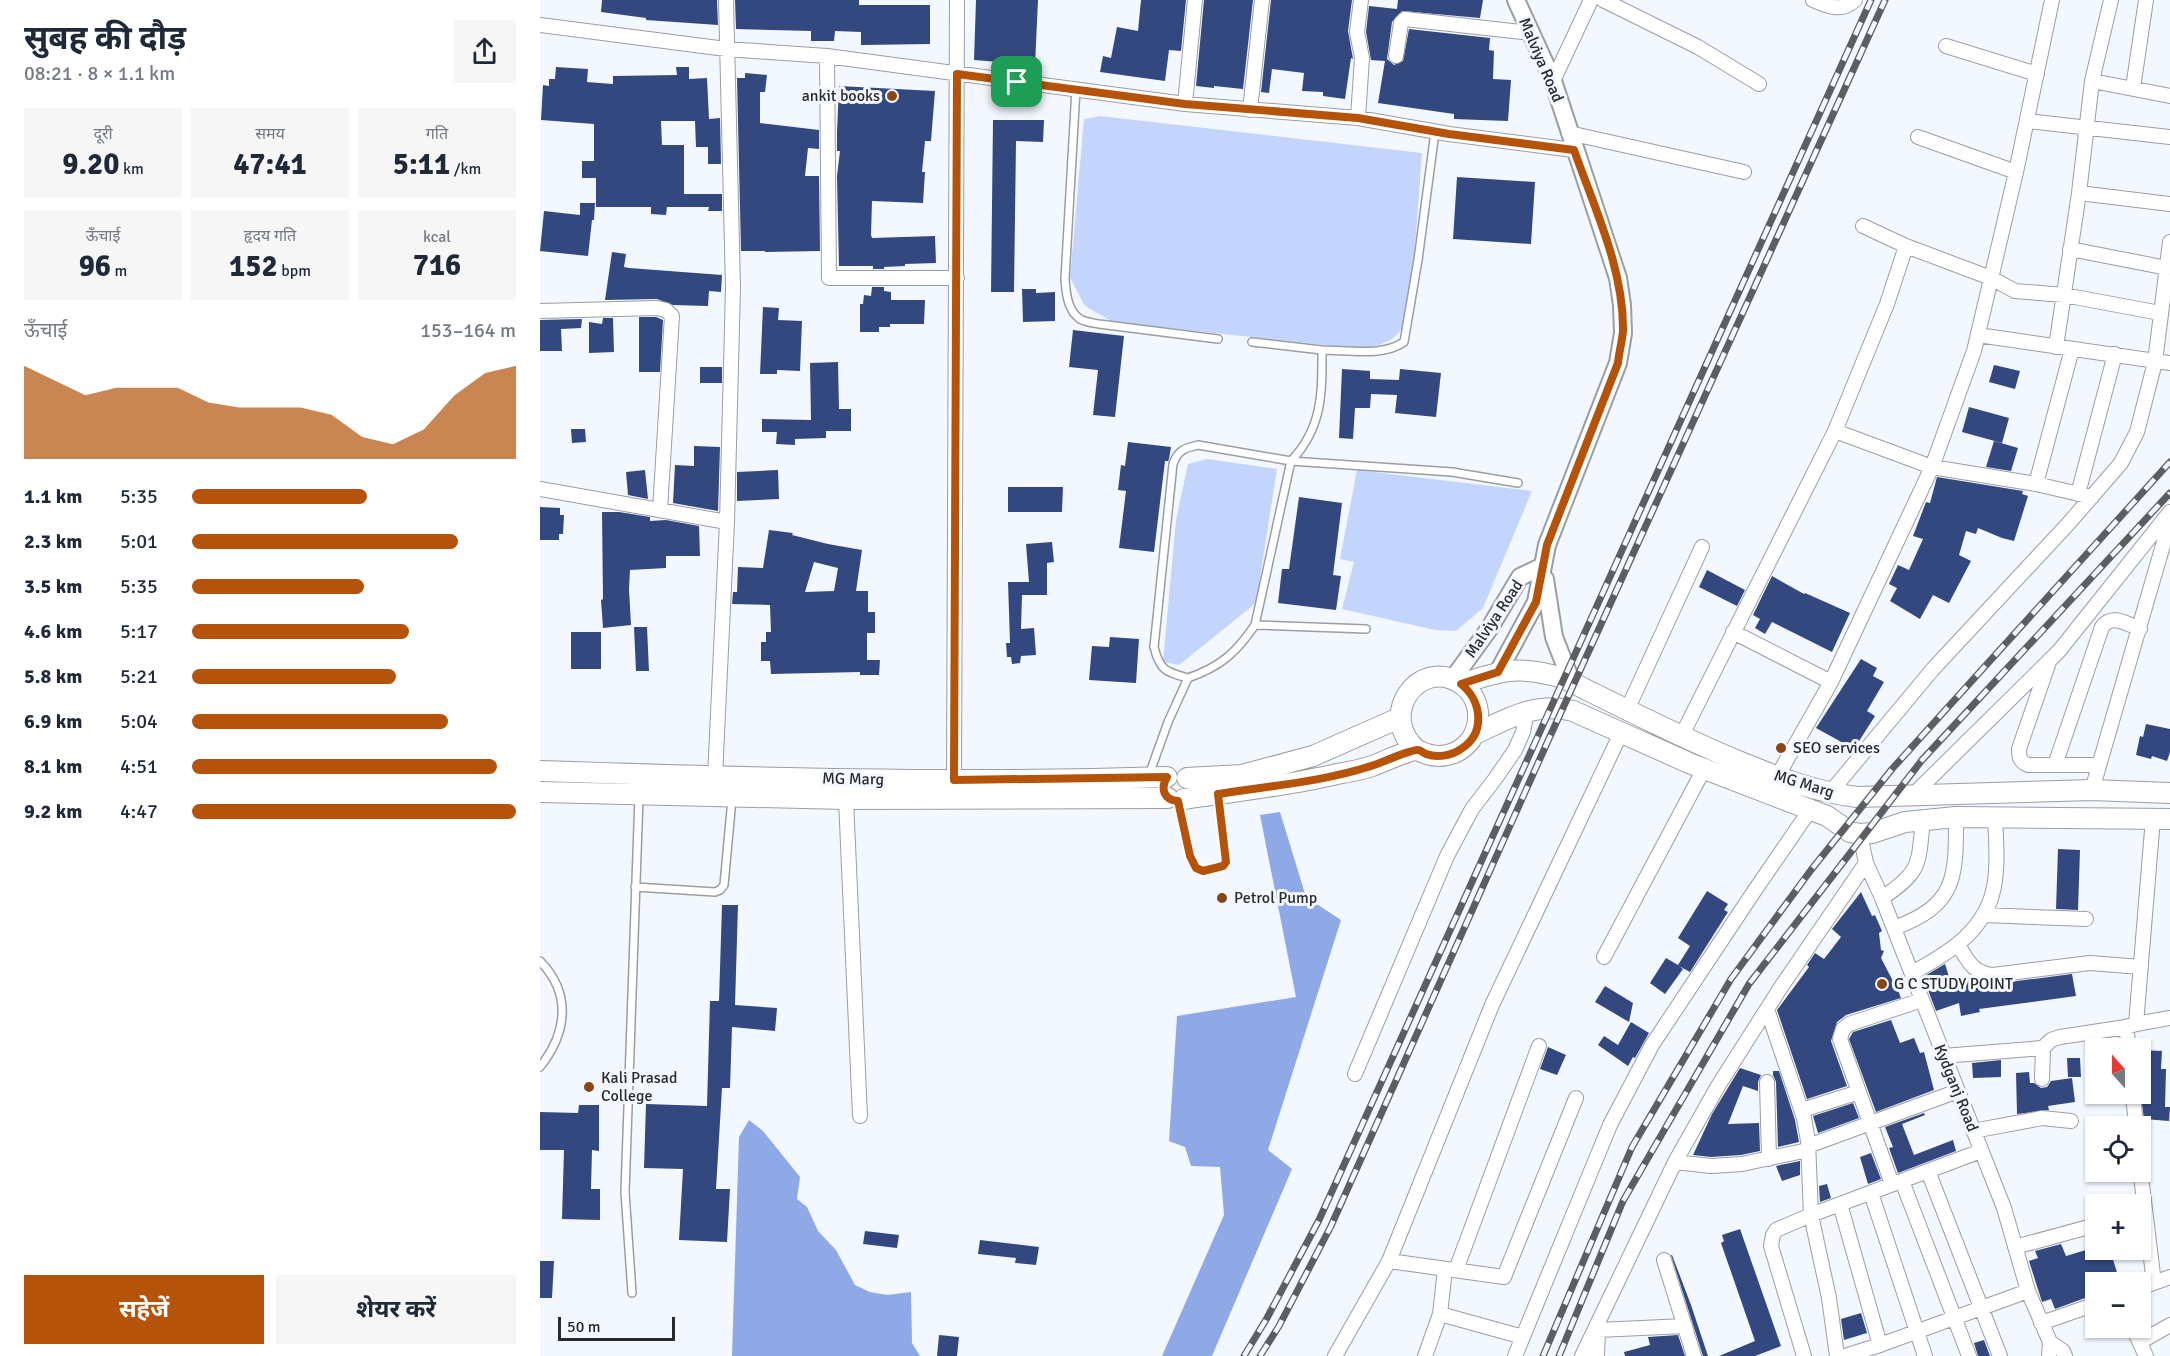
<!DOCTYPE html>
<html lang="hi">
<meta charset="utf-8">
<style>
:root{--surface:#fff;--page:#f6f6f7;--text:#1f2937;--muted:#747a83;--accent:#b45309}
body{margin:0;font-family:Signika,"Noto Sans Devanagari",sans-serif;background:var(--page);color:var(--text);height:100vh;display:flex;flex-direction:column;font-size:22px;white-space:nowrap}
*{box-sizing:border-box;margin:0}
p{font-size:20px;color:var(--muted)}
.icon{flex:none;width:33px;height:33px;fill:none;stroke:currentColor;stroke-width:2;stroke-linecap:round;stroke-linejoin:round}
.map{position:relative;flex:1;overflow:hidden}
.sheet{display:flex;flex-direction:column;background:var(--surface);width:540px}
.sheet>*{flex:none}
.needle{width:39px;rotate:339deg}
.controls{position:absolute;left:1545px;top:1038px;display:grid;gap:12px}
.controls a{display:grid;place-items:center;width:66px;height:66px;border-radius:0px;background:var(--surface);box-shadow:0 2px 4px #0004;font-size:30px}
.scale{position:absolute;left:18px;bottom:15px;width:117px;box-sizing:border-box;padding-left:6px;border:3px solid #292a2d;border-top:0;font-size:16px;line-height:21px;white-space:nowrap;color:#292a2d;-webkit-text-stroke:4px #f3f7ff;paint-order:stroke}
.pin{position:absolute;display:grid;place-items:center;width:51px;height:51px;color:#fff;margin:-26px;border-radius:12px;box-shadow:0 3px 9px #0006}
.round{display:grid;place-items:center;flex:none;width:63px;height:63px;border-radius:0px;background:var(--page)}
.headline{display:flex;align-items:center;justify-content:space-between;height:102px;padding:0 24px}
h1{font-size:33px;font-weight:700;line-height:45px}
.metrics{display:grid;grid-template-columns:repeat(3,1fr);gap:9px;height:102px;padding:6px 24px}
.metrics div{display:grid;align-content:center;border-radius:0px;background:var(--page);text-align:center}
.metrics b{font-size:30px;font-weight:700}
.metrics small{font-size:16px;font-weight:400}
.metrics p{font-size:16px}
.chart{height:168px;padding:12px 24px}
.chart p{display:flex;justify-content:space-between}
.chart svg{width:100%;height:108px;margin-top:6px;fill:var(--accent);opacity:.7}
.cta{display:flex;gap:12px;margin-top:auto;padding:12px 24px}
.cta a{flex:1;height:69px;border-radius:0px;background:var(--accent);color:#fff;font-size:24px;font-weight:700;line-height:69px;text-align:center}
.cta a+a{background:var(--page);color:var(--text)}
ul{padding:0 24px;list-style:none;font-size:20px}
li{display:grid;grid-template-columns:96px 72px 1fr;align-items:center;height:45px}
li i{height:15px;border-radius:8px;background:var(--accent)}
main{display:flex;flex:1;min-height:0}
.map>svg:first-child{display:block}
</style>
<main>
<section class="sheet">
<div class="headline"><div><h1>सुबह की दौड़</h1><p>08:21 · 8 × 1.1 km</p></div><a class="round"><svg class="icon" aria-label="share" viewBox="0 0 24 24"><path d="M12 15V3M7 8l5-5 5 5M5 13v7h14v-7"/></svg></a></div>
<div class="metrics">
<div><p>दूरी</p><b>9.20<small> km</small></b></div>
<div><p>समय</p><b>47:41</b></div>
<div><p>गति</p><b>5:11<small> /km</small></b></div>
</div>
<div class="metrics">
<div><p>ऊँचाई</p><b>96<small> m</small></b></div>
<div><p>हृदय गति</p><b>152<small> bpm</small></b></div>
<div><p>kcal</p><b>716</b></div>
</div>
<div class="chart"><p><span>ऊँचाई</span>153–164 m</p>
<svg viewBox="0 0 160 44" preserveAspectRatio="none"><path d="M0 44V6L10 12L20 18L30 15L40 15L50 15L60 21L70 23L80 23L90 23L100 26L110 35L120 38L130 32L140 18L150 9L160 6V44z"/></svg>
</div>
<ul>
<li><b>1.1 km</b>5:35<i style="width:54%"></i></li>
<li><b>2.3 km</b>5:01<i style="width:82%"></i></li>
<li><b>3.5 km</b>5:35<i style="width:53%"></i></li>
<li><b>4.6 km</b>5:17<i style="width:67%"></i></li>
<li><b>5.8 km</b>5:21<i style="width:63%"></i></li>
<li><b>6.9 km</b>5:04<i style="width:79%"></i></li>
<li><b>8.1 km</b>4:51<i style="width:94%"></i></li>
<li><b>9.2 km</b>4:47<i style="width:100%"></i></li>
</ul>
<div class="cta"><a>सहेजें</a><a>शेयर करें</a></div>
</section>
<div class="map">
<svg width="1630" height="1356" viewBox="0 0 1630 1356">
<rect width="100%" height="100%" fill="#f3f7ff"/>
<path fill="#c3d5fc" d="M560,116l322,37 -12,160c-12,27 -19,29 -47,36l-250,-27 -28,-16 -15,-28 14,-159z
M667,459l70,10 -21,134 -77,62 -16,-3 13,-142 12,-56z
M817,470l175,21 -49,117 -27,23 -21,-1 -93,-21 12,-47 -14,-3z"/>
<path fill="#8ea9e6" d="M740,812l26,85 35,23 -73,230 24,19 -80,187h-50l62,-141 -4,-48 -29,-1 -6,-19 -16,-6 8,-125 119,-19 -36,-182z
M209,1120l14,11 37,46 -3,22 10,8 11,24 18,19 19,35 15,7 17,3 24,-3 1,51 8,13h-188l7,-219z"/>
<path fill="#32487e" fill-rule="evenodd" d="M62,0h115l1,25 -72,-5v-2l-45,-6z
M195,0h124v5h71v39l-69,1v-13l-26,-1 -1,10h-23v-10l-75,-2z
M436,0h62l-3,65 -61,-5z
M601,0h45l-5,51 -12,-1 -4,31 -65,-9 3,-16 8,2 6,-31 21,4z
M664,0h49l-10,89 -29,-3v2l-18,-2z
M731,0h81l-4,31 5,28 -2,-1 -6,41 -22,-3v-4l-21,-1 2,-18 -32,-4 -3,24 -8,-1z
M858,0h85l-3,18 -78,-7 -10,11 -5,37 7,6 9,-4 6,-32 81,9 -1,12 5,1 -1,28 18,1 -3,41 -54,-2v-5l-76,-11 7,-42 -14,-1 -5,-28 3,-26 28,3z
M16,67l32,2 -1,13 26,2v-8l64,-1 -1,-8h13v12l18,-1 2,41 11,-1 1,46h-13v-17h-12l-1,-26h-34l1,24h22v49h38v17h-14l1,-4h-42l-1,8 -15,-1v-7h-55v-29h-14v-17h12v-37l-53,-4 2,-35 6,1v-7h6z
M205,73l22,2 -2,17h-5v31l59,7v19l-11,-1 -3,28h14l1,75 -55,1v-1h-24l-4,-173h8z
M299,86l96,5 -4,50h-6l-3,31h3l-2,31 -51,-2 -1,34 1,3 63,-2 1,27 -31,1v2l-21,1v2h-11v-3h-34l-2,-90 3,-25h-3v-19z
M453,120h51l-1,22 -27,-1 -2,151h-23z
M917,177l78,5 -4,62 -78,-5z
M40,203h15l-1,17h-2l-4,36 -48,-5 4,-40 36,4z
M72,252l14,2 -2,13 5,1 93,7 -1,17 -12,-1 -1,15 -35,-1 -16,-6 -52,1z
M332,287h12v4l7,1v8h34l-1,24h-34v3h-11v5h-19v-28h3l1,-9 7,1z
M482,289h14v4l19,-1v29l-32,1z
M223,307l16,1 -1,12 24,1 -2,50 -23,-1v4h-17z
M99,317h17l7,3 -3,52h-21z
M63,318h10l1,34 -25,1v-31l13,2z
M42,319l-1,9 -20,1 1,22h-22v-31z
M533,330l51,6 -9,81 -22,-2 5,-45 -29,-3z
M298,362l1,47h12v22h-25v7l-31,1v6l-19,-1 1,-12h-15v-13l49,1 -1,-57z
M1454,365l26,6 -5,18 -26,-7z
M160,367h22v16h-22z
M802,369l28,2v8l29,1 1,-11 41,4 -5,44 -41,-4 2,-18 -26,-1 -1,14h-15l-2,31 -14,-1z
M1429,407l40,11 -7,25 -40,-11z
M31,429h14l1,13 -14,1z
M1454,441l24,7 -7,23 -25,-4z
M588,442l43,5 -2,12 -1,2h-3l-11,91 -35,-4 7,-57 -8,-1 3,-25 4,1z
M154,446l26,1 -2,64 -45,-8 2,-38 19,1z
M105,470l3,29 -20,-4 -2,-23z
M238,470l1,29 -42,2v-29z
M1397,477l86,14 -1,3 6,2 -14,45 -12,-3 -24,-10 -2,6 -10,-3 -7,24 12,6 -22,42 -16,-8 -13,24 -30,-18 7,-13 -8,-4 9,-19 11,5 14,-31 -10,-3 13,-34 4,1z
M468,487h55l-1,25h-54z
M759,497l43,6 -9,72 8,1 -5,34 -58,-7 4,-34h7z
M0,507l20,1v7h4l-1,19h-4v6h-19z
M62,512h17l31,5v4l16,-1 33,6 1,30h-34v12l-36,2 -1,19 2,36 -28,3 -2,-28 2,-1z
M229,530l24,3 -1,2 36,9 34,6 -6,41h12v21h7v21h-8v27h13l-1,15h-19v-3l-89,2 -1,-13h-9v-19h5v-10h5l-1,-27 -38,-1 1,-12h4l1,-25 25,1zM274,562l24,6 -4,23 -29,1z
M512,542l2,20 -7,1v32h-25l-1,34 13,-1 2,27 -15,1 -1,7 -8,1 -1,-7h-4l-1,-14h4l-2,-61h21l-3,-38z
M1167,570l38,20 -8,16 -38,-19z
M1232,576l32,18 1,-1 45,20 -18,39 -60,-30 -7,12 -10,-6 5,-9 -7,-4z
M94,627h13l2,44h-13z
M31,632h30v37h-30z
M570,637l29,2 -3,44 -47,-3 3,-34 17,1z
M1321,659l16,9 -4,8 11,6 -17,29 8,5 -21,33 -38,-21z
M1606,724l24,5v23l-3,9 -15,-5 -1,3 -15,-4 4,-19 3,1z
M1518,849l22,1 -2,60 -22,-1z
M1167,891l21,13 -4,6 4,2 -38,60 -11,-6 4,3 -18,25 -15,-11 16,-25 12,7 12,-19 -12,-8z
M1321,892l11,24 3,-1 7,16 -3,2 2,17 3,1 -3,7 14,27h1l5,13 -55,17 -9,7 -6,19 16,45 -40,13 -30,-89 32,-43 -2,-2 8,-12 9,6 17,-22 -9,-8z
M182,905h16l-3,100 42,3 -2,23 -43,-4 -2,61h-8l-6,101h14l-3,53 -48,-2 4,-71 -39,-1 2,-64 61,2 3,-105h9z
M1405,964l6,19 23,-4 1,4 19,1 78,-10 4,22 -97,13 1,3 -19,4 -2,-13 -23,8 -13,-34z
M1065,986l28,17 -4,19 -34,-20z
M1351,1020l9,23 14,-5 6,15 4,-1 10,38 -58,22 -27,-73 4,-7z
M1091,1022l18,11 -14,25 -2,-1 -5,9 -30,-21 6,-9 14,9z
M1008,1047l18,8 -9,20 -17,-6z
M1600,1050l22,1 -1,18h5l-1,38h5l-1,14 -25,-2 -4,-30z
M1527,1058h13l1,19h-13z
M1461,1060v17l-28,1 -1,-15z
M1200,1068l21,7 -3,7v9l-15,-5 -15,38 31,-1 1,28 -19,4 -30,2 -18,-2 19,-41z
M1233,1071h6l16,49 4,22 -21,5 -2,-65 -3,-7z
M1489,1072l1,11h4l7,5 6,-1 4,-6 21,-3 3,24 -27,4 1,4 -32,4 -1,-41z
M1313,1103l6,15 -41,15 -5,-17z
M39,1105h20v46l-7,-1 -1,39h9v31l-38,-1 2,-69h-24v-38l38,1z
M1384,1113l1,2 -23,9 12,31 39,-15 3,11 -58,22 -9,-25 4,-1 -8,-20z
M1331,1153l10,26 -13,5 -8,-27z
M1260,1161v14l-18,6 -6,-15z
M1287,1184l4,14 -11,4 -1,-16z
M1200,1229l41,117 -26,10h-36l36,-15 -34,-98 3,-2 -2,-6z
M325,1231l34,4 -2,13 -34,-4z
M440,1240l59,7 -3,18 -21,-2 1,-5 -38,-4z
M1521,1244l5,12 30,-9v3h14l10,32h-24v12l-41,15 -4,-10 -9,3 -13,-41 9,-3 -3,-7z
M1131,1255h1l19,50 17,51h-5z
M0,1261h14l-2,37h-12z
M1321,1313l6,20 -23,7 -3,-21z
M399,1335l20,2 -2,19h-20z
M1138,1335l7,21h-60l-1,-4 26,-7 -2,-8z
M1444,1340l6,16h-12l-4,-13z"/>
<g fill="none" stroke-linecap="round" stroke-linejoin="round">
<g stroke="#9a9da4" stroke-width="10">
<path id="service" d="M536,89l-11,190c1,13 2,31 15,40 5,3 13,4 19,5l119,15
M712,342l70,8c0,43 1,77 -31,111
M782,350c26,0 60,7 82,-8l14,-82 17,-128
M751,461l161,11 66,11
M648,678c-22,-6 -28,-7 -34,-31l19,-183c5,-14 12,-16 25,-19l93,16 -36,164
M609,775l19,-53 20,-44c32,-11 48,-25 67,-53l111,4
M638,801l12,55 6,12 7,3 20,-6 3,-3 -8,-66
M95,887l80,5 5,-2 4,-5 8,-86
M0,961c32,33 27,72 0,106
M92,1293l-7,-101 14,-395"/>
</g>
<g stroke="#9a9da4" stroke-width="16">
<path id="minor" d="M1063,0l95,47 61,37
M1273,0c15,6 28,13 42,0
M0,25l186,24 101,7 358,48 173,14 91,16 125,16
M1406,46l91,28
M287,56l2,222h128
M856,56l5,-33 4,-4 125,14
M1013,81l38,-81
M1552,81l78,15
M1593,88l13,-88
M645,104l10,-104
M710,110l12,-110
M818,118l4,-60 -5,-26 4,-32
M1487,121l143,16
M1029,133l175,39
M1378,137l98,35
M1539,193l91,11
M1323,226l43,20 85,32 24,13 49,4 96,18
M1530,249l97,19
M0,311l117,-3 9,2 6,6 -12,194
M1438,335l192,28
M1516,347l23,-154 13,-112 19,-81
M1532,349l-36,135 56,13
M1295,431l97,36 104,17
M0,489l187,33
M1538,494l37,-140
M1193,632l98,50
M1509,662l-30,87c0,8 1,13 9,16h71
M1087,710l75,-163
M1141,737l154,-306 52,-127 19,-58
M1515,765l47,-138c10,-14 25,-3 38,2
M175,777l12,-255 6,-235 -7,-287
M1237,777l54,-95 101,-215 42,-116 42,-179 36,-172
M414,780l3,-780
M1552,790l78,-269
M1289,794l104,-125 135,-145 53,-61 16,-31 18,-70 15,-120
M1372,796l147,-145 111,-139
M306,799l14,317
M1320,834l6,29 16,35 122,310 24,83 22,51 -1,14
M1342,898c40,-27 36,-33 41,-78
M1443,915l103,4
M1354,928c63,-23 62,-51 62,-111
M1418,945c10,15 14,28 35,30l97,-12 51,4
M1064,957l100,-188
M1372,973c33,-18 69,-39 80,-78 7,-24 4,-54 3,-79
M1227,1009l37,109 4,23 3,74 18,83 8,58
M1596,1024l34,-6
M1589,1048l-3,-21 10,-3 17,-206
M1403,1056l100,-8
M815,1074l92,-218 25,-47 23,-30 20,-29 8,-18 4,-21
M1502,1079l1,-31 8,-8 9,-3 66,-10
M1227,1082l2,77
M1593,1094l3,32
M1262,1110l57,-18
M1433,1131l69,-13 29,3
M1268,1146l150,-55
M1135,1162l36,4 31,-2 66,-14
M1600,1168l14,115
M1388,1171l72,185
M1362,1181l67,175
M1352,1184l-52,-145 3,-10 6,-5 73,-24
M1331,1193l54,163
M1300,1204l40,141 148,-54
M1475,1247l81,-22
M1124,1260l30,96
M849,1261l115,16 72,-179
M916,1270l83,-224
M1600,1288l30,-11
M900,1314l83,23
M1501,1323l55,-19
M1593,1328l13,28
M1058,1330l87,-4
M1510,1342l13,9 2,5
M1600,1342l30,-17
M795,1356l54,-95 103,-256 129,-272
M885,1356l15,-42 5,-45
M975,1356l95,-231 42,-80 103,-155 55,-80
M1042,1356l93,-194 43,-76 63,-99 85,-124
M1057,1356l1,-28
M1264,1356l-33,-110 2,-11 3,-5 35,-15 170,-64
M1305,1356l35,-11"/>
</g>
<g stroke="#9a9da4" stroke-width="20">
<path id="tertiary" d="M1005,579l9,58 18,46
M958,672l38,-70 11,-57 71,-182 5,-30 -1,-28 -4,-27 -65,-197 -37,-81
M912,680l37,-51 31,-52 23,-11"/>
</g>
<g stroke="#9a9da4" stroke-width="22">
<path id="secondary" d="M921,684c41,-14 59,-19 102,-6 58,29 115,58 175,83 39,16 77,31 119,36l235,-7 78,3
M935,734c32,-15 61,-33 98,-23l116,52 138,53 23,16 10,2 12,-1 33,-11 51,-5 214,2
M0,771c209,7 418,13 627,6
M647,778l55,-3 71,-19 86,-38
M0,792l306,7 322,-1
M644,799c51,-8 103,-13 153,-25 12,-2 24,-4 35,-8 14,-5 29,-13 43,-16 4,0 8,3 12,4 9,3 19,2 27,-1 29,-12 33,-53 6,-70 -42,-26 -83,33 -43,67"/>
</g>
<use href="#service" stroke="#fff" stroke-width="7"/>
<use href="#minor" stroke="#fff" stroke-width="14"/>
<use href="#tertiary" stroke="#fff" stroke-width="16"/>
<use href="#secondary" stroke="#fff" stroke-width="20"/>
<g stroke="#5c5e62" stroke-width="7">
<path id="rail" d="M704,1356l23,-38 52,-98 552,-1220
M720,1356l19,-30 52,-100 216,-483 338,-743
M1003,1356l89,-209 99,-168 80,-109 81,-101 278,-307
M1019,1356l64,-155 126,-217 173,-224 248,-267"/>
</g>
<use href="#rail" stroke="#f3f7ff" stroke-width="4.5" stroke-dasharray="14" stroke-linecap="butt"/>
</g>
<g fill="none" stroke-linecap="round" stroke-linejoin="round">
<g stroke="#fff" stroke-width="12">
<path id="route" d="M417,74l228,30 173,14 91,16 125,16c20,57 50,119 49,181 -1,11 -4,21 -5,32l-71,182 -11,57 -38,70 -37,12c21,17 25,49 0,65 -10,7 -24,9 -35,5 -3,-1 -5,-4 -8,-4 -7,-1 -39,14 -47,16 -49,16 -103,20 -153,28l8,68 -3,4 -20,5 -7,-3 -6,-12 -12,-55c-14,-1 -18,-12 -11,-24l-213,3z"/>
</g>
<use href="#route" stroke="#b45309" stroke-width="8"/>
</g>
<g fill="#884516" stroke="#f3f7ff" stroke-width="2">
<circle cx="352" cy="96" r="6"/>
<circle cx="1241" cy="748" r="6"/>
<circle cx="682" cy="898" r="6"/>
<circle cx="1342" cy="984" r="6"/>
<circle cx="49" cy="1087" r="6"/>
</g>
<g text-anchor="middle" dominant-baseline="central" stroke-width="6" stroke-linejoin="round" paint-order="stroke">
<g font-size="16" fill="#292a2d" stroke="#f3f7ff">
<text transform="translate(1001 60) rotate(67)">Malviya Road</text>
<text transform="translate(954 619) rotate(-56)">Malviya Road</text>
<text transform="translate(313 779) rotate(1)">MG Marg</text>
<text transform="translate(1264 784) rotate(17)">MG Marg</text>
<text transform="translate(1416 1088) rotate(68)">Kydganj Road</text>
</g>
<g font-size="16" fill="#292a2d" stroke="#f3f7ff" text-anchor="start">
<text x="340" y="96" text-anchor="end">ankit books</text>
<text x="1253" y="748">SEO services</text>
<text x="694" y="898">Petrol Pump</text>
<text x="1354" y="984">G C STUDY POINT</text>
<text x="61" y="1078">Kali Prasad<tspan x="61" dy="18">College</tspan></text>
</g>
</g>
</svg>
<div class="controls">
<a><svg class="needle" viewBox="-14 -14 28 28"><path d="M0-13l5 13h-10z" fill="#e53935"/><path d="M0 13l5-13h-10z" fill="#747a83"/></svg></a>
<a><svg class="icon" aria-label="locate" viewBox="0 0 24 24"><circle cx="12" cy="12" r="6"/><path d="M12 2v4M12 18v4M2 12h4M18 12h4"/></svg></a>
<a>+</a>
<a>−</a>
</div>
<div class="scale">50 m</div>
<div class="pin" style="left:477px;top:82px;background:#1e9e55"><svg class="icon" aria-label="arrive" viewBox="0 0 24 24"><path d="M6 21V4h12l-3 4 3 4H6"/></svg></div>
</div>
</main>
